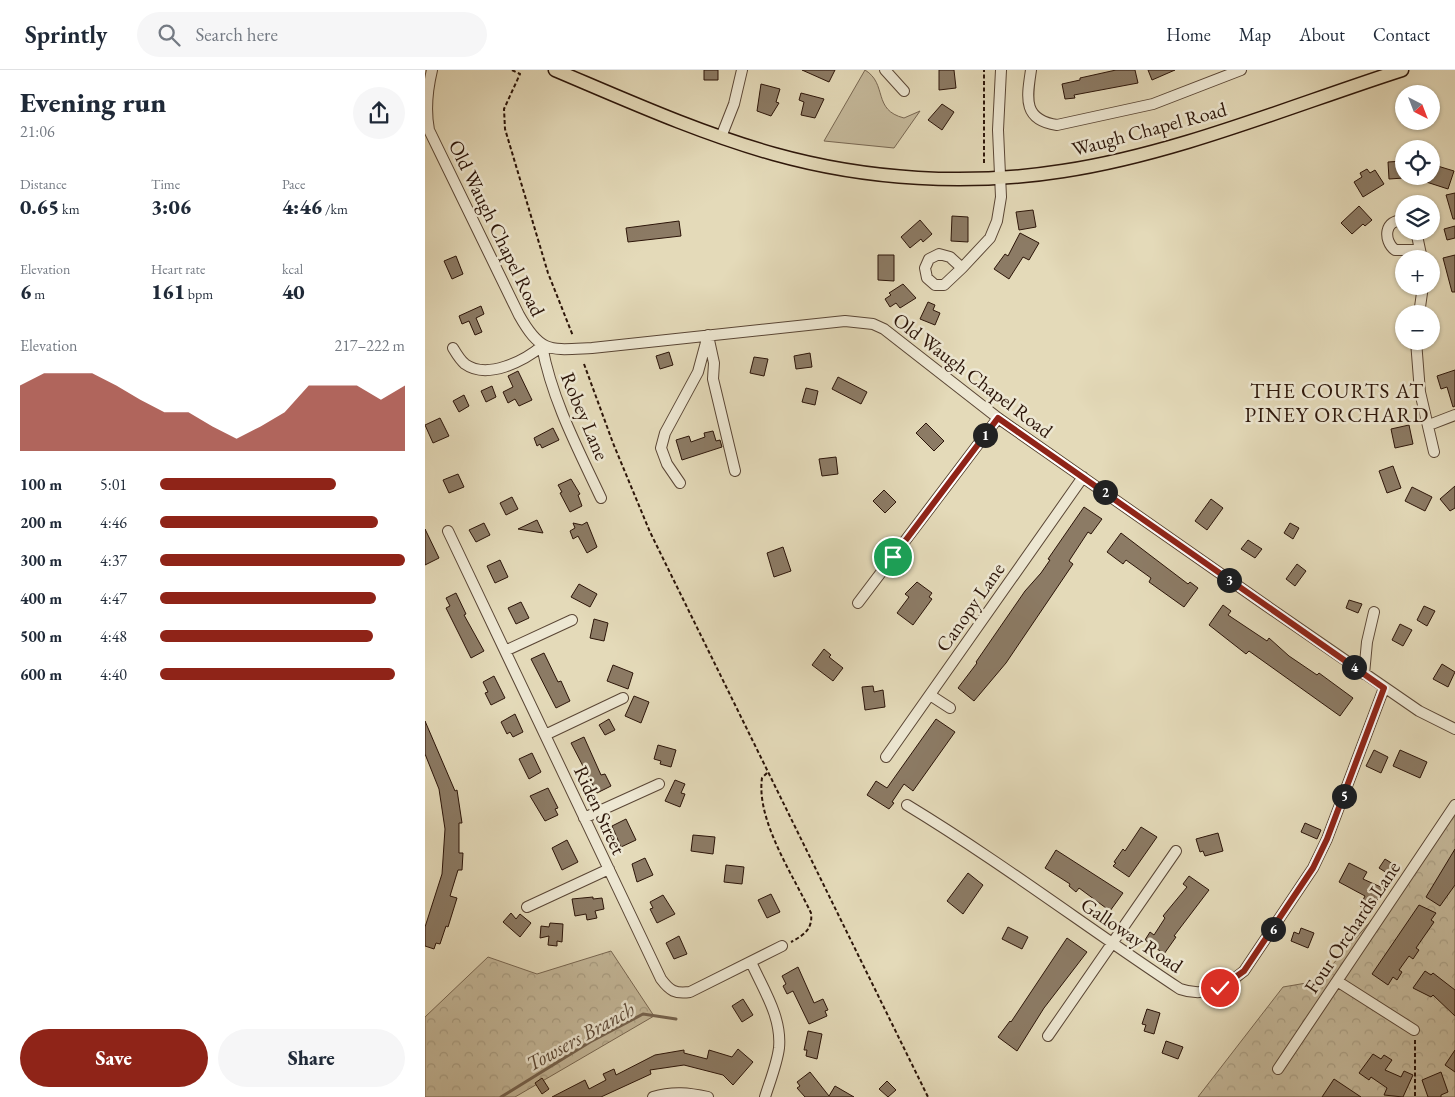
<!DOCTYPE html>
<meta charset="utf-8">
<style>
:root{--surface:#fff;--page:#f6f6f7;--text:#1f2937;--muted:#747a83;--line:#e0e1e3;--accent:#8f2418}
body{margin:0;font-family:"EB Garamond",serif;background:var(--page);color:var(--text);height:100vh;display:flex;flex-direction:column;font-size:19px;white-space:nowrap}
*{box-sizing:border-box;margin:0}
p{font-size:16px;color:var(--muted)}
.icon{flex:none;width:28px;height:28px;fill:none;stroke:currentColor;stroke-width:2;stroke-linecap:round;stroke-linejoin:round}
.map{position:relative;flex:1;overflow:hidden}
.sheet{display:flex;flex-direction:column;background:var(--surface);width:425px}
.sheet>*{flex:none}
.needle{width:32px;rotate:138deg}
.tools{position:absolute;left:970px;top:15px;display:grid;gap:10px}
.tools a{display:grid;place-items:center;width:45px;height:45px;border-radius:50%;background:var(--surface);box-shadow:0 1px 4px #0004;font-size:25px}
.pin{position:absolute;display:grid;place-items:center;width:42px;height:42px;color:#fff;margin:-21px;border:2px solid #fff;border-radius:50%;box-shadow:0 1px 5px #0007}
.km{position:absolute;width:25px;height:25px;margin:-12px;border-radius:50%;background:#222;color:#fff;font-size:14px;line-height:25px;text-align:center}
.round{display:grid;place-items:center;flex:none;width:52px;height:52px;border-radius:26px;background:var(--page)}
.head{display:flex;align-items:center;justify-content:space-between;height:85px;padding:0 20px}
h1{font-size:28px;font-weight:800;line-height:38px}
.metrics{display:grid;grid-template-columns:repeat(3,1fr);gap:8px;height:85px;padding:5px 20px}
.metrics div{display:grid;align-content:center}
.metrics b{font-size:21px;font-weight:800}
.metrics small{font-size:14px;font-weight:400}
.metrics p{font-size:14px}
.chart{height:140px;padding:10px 20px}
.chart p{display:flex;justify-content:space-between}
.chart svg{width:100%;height:90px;margin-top:5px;fill:var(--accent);opacity:.7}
.button{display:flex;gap:10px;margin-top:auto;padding:10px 20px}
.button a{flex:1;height:58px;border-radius:30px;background:var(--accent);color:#fff;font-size:20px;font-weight:800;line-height:58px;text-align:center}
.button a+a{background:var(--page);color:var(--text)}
ul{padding:0 20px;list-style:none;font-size:16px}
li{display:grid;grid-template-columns:80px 60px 1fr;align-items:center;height:38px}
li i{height:12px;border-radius:6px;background:var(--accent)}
header{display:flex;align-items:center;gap:30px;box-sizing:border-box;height:70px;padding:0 25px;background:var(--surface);border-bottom:1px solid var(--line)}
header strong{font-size:24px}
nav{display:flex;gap:28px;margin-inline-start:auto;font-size:18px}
.search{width:350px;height:45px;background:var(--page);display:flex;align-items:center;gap:12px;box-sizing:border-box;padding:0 18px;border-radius:28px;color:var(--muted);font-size:19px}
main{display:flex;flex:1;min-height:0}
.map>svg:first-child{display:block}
</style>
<header>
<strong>Sprintly</strong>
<div class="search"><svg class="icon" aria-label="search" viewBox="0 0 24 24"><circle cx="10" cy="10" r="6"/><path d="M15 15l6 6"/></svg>Search here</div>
<nav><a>Home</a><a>Map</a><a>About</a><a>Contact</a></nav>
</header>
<main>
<section class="sheet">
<div class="head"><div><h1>Evening run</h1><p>21:06</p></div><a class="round"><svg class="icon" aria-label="share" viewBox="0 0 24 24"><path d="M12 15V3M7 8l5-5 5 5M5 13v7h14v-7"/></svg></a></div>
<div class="metrics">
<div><p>Distance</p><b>0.65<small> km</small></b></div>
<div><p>Time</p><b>3:06</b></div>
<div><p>Pace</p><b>4:46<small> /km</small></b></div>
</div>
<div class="metrics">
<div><p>Elevation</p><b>6<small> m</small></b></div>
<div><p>Heart rate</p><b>161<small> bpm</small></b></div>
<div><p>kcal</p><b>40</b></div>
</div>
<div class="chart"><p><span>Elevation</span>217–222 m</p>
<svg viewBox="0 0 160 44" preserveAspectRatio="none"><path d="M0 44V12L10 6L20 6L30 6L40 12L50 19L60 25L70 25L80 32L90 38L100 32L110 25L120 12L130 12L140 12L150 19L160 12V44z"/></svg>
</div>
<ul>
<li><b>100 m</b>5:01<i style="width:72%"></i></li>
<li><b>200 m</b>4:46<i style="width:89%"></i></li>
<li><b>300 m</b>4:37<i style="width:100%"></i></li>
<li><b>400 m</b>4:47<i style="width:88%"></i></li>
<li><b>500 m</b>4:48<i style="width:87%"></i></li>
<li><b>600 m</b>4:40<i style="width:96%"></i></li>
</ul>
<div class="button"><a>Save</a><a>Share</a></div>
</section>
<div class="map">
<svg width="1030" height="1027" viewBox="0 0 1030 1027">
<defs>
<pattern id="forest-crowns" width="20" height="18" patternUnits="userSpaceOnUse" patternTransform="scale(1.25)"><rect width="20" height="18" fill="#c5b99b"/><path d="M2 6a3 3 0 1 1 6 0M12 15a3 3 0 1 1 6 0" fill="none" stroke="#a99e84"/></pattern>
</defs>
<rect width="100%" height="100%" fill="#e4dab9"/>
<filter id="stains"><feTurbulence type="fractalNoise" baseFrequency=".004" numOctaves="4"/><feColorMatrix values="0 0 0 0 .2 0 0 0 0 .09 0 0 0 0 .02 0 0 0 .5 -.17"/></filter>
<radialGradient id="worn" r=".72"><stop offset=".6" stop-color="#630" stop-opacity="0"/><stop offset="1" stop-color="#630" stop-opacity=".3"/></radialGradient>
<path fill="url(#forest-crowns)" stroke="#786752" d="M1030,740v287h-257l85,-110 35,-6 87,-99z
M186,881l43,65 -139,81h-90v-80l63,-60 49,17z"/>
<path fill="#c5b99b" stroke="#786752" d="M440,0c23,14 7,40 39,48l16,-7 -26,37 -70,-7z"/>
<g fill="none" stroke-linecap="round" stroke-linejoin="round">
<path stroke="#75634f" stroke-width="3" d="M76,1027l89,-55 53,-28 33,5"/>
</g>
<path fill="#8c7b65" stroke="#2c1509" d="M279,0h14v10h-14z
M377,0h33l-6,12z
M514,0h15l2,18 -17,2z
M691,0h19l3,13 -64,12 1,3 -10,1 -3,-15 18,-4v-2z
M723,0h27l-23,10z
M336,14l19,5 -4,13 3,1 -8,13 -14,-5z
M376,23l23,6 -9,19 -14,-3 3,-13 -5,-2z
M517,34l12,8 -12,18 -14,-10z
M979,91v17l-15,1 -1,-17z
M1006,94l23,7 -6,18 -34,-11 17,-2z
M942,99l3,4 5,-3 9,14 -21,13 -9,-15 8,-5 -2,-4z
M1030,123v26h-2l-7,-24z
M934,136l13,14 -7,6 -2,-2 -11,10 -11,-11z
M608,140l3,17 -17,3 -3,-18z
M527,146l16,1v25l-17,-1z
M495,150l12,14 -9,8 -2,-3 -11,9 -9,-11z
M254,151l2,15 -53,6 -2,-14z
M1030,156v12l-8,2 -3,-11z
M595,163l19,10 -10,17 -6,-3 -14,22 -15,-10 11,-15 3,2z
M453,185h16v26l-16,-1z
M1030,185v37h-3l-9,-34z
M31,186l7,18 -11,5 -8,-18z
M478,214l13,14 -16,10 -4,-5 -6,4 -5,-8 6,-4 -2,-2z
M503,232l7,3 -2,5 7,3 -5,12 -15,-6z
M56,236l3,8 -8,4 6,14 -7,3 -6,-14 -7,3 -3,-8z
M244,282l4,13 -13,4 -4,-13z
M385,283l2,14 -16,2 -2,-13z
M329,287l14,2 -4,17 -14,-3z
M1030,300v36l-2,1 -6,-20 -6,2 -4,-13z
M93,301l14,29 -13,6 -4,-7 -7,4 -5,-11 10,-5 -5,-11z
M413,307l29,15 -6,12 -29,-15z
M67,316l4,11 -10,5 -5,-11z
M381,318l12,3 -3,14 -13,-3z
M39,325l5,11 -10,6 -6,-11z
M15,348l9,18 -16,7 -8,-18z
M501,353l18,18 -10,10 -18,-18z
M984,355l4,19 -18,4 -4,-19z
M128,358l6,12 -17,8 -2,-4 -3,2 -3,-8z
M288,361l3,10 4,-1 2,7 -40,13 -6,-20 13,-4 2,6 14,-5 -1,-4z
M411,387l2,17 -16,2 -3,-17z
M968,396l8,22 -14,5 -8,-22z
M33,404l6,13 -15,6 -6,-13z
M146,409l9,15 -2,1 4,11 -12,6 -10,-19 2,-1 -4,-7z
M1030,416v22l-5,3 -10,-12z
M987,417l20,10 -7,14 -20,-10z
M459,420l12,12 -11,11 -12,-12z
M87,427l6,12 -12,6 -6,-12z
M786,429l12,9 -16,22 -12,-9z
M659,437l18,12 -11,15 -3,-2 -19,29 4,3 -67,99 -32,38 -16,-13 19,-25 -1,-1 49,-71 16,-18 9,-13 -2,-1z
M112,450l6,13 -25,-4z
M162,452l10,25 -10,6 -9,-17 -5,3 -3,-8 5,-3 -2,-5 9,2z
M59,453l6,12 -14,7 -7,-12z
M865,453l9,5 -6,11 -9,-6z
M0,459l14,29 -14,7z
M696,463l67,51 2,-2 8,6 -14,19 -35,-25 2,-4 -25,-18 -3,4 -16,-12z
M823,470l14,9 -7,9 -14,-9z
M358,477l8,24 -17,6 -7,-24z
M75,490l8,17 -13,6 -8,-17z
M872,494l9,7 -11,15 -9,-7z
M492,512l15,11 -3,4 3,2 -19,26 -16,-12 12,-16 -4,-3z
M154,514l18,10 -7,13 -19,-10z
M31,523l10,21 -2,1 20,36 -13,7 -25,-50 4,-2 -4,-8z
M924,530l13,4 -4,9 -12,-5z
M96,532l8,16 -13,6 -8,-16z
M798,535l8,6 -3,4 39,26 2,-3 20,18 28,19 2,-2 34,25 -13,18 -91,-65 -3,3 -37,-29z
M999,536l11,5 -8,15 -10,-6z
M169,549l14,4 -4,18 -14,-3z
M975,554l12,6 -9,16 -11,-6z
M399,579l7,6 -2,2 14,11 -10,13 -21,-16z
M119,583l14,29 3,-1 9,20 -14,7 -25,-49z
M1017,594l13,8 -7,15 -15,-8z
M188,595l20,8 -5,16 -21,-8z
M69,606l11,22 -14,7 -6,-12 3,-1 -5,-10z
M448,616l1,6 9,-2 2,17 -20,3 -3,-23z
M209,626l15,6 -8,21 -16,-7z
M90,644l8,18 -10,5 -3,-5 -3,2 -6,-12z
M184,649l6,11 -10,5 -6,-10z
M511,649l19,13 -42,59 -9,-7 -12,18 2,1 -5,6 -22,-14 9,-14 11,7z
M0,651l30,70 2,-1 5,33h-3v30h4l-1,17h-4l-8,26 7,2 -9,29 -2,-1 -6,18 -4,-1 -2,6 -9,-3v-19l17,-53 3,-45 -6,-40 -14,-35z
M159,667l17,38 4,-1 6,12 -14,7 -26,-50z
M233,675l18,5 -5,17 -11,-3 1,-3 -7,-2z
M949,680l14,7 -7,16 -15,-7z
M975,680l27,12 -7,16 -27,-12z
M107,683l9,19 -12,7 -10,-20z
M250,710l10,4 -4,9 4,1 -5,13 -15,-6z
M123,718l10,20 -3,1 3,6 -13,6 -15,-25z
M201,749l10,21 -15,7 -9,-21z
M880,753l16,7 -4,9 -16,-7z
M716,757l16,10 -28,40 -16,-11 3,-3 -2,-1 9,-13 2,2z
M793,763l5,18 -18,5 -2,-5 -3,1 -4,-13z
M268,765l22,2 -2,17 -22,-3z
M142,770l11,22 -16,8 -10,-22z
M1030,779v36l-15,21 -14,-9z
M631,780l67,43 -13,18 -31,-23 -3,4 -7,-6 1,-2 -25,-16z
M220,788l8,17 -16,7 -5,-18z
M960,789l8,5 -6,9 -8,-5z
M924,793l18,9 -4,7 20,9 -11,24 -12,-6 5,-10 -26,-14z
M301,795l18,2 -2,17 -18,-2z
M543,803l15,12 -20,29 -16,-13z
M764,806l20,14 -35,46 2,1 -12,17 -19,-14 5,-8 4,3 11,-17 -2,-2 24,-29 -4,-3z
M346,824l9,18 -13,6 -9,-18z
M238,825l12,19 -18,9 -7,-14 3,-1 -3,-6z
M168,827v2l9,-1 2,11 -9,2 2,7 -10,2 -1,-6 -11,2 -3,-17z
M994,835l17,8 -5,7 3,2 -18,26 3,2 -6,9 -4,-3 -10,14 3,2 -5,8 -4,-3 -5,8 -16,-11z
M86,843l5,6 4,-5 11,9 -11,14 -17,-15z
M125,853l13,1 -1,18 -5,-1v5l-9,-1 1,-9 -9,2 1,-12 8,1z
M583,857l20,10 -6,12 -20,-10z
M876,858l13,5 -6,15 -17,-7 3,-9 5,2z
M254,866l8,18 -13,5 -8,-16z
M642,868l20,14 -43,56 -27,43 -19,-14 12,-16 1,1z
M373,897l16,36 9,-4 5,11 -3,1 2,5 -18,8 -16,-33 -6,3 -4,-8 3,-2 -4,-8z
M1000,901l6,4 2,-2 22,17v26l-22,-21 -2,2 -18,-9z
M318,929l10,16 -11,7 -10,-16z
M722,939l13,4 -6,21 -10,-3 2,-6 -4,-1z
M383,961l14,3 -5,25 -11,-3 1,-6h-3z
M741,971l17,6 -5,12 -16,-6z
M313,979l15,13 -20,23 -10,-10 -39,-10 -34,5 1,4 -50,23h-49l33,-17 4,9 17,-9 -3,-6 11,-5 2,6 39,-20 29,-5v3l23,6 2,-9 23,7z
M1030,980v22l-10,-7z
M948,984l8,5 3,-4 8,5 -7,10 16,7 3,-6 9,4 -10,22 -19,-2 3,-7 -16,-11 -2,3 -10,-7z
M385,1002l19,24 6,-10 19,11h-49l-8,-9 3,-2 -3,-4z
M1016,1002l7,20 -7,3v2h-13l-6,-17z
M117,1008l7,11 -7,5 -7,-11z
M909,1009l27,18h-39z
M462,1011l9,9 -8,7 -9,-8z"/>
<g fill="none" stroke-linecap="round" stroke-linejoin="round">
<g stroke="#5a4635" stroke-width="12">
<path id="minor" d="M7,0c-5,21 -7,39 -3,60l90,185c22,39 31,35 73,33l253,-27 28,3 11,5 114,89 263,184 158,109 36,18
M460,0l19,21
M606,0c-4,27 -9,50 26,55l96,-21 88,-34
M296,67l13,-33 8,-34
M979,151c-20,-3 -21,20 -9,29h25
M991,161l6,28
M537,198l-18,17h-9l-8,-7 -2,-10 4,-9 10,-5 11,3 12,11 28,-30 7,-17 4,-24 -3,-67 3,-60
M994,244l4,-28
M284,270l5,23 -1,16 22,92
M991,271l4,51 14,60
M117,276c10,54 36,103 59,152
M28,278c3,5 7,12 12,16 22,16 59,-3 77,-18
M1004,355l26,-10
M255,413l-13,-19 -6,-16 4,-15 33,-61 10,-37
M23,461l213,448c9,12 14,15 29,13l92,-46
M433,533l140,-185
M80,581l67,-31
M939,604l3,-32 7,-30
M505,625l20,13
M120,665l78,-37
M461,687l197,-280
M482,735c94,57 182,124 273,184 25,9 45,-2 64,-18l69,-103 14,-29 57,-151
M159,748l75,-34
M102,837l82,-38
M326,892c12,27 31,55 28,86 -2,16 -9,33 -14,49
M912,911l77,49
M623,966l128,-185
M853,999l177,-264
M228,1027c20,-6 36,-4 55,0"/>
</g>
<g stroke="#2c1509" stroke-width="15">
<path id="major" d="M130,0c71,30 144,63 219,84 93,26 194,32 289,17 113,-17 230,-66 339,-101"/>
</g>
<path stroke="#2c1509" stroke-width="2" stroke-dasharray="4 2.5" stroke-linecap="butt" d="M87,0l8,4 -16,35 1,20 43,144 25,63
M559,93v-93
M159,294l29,79 37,89 278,565
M342,703l-5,5c-6,42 31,97 49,135 2,16 -7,22 -20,29
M990,970v57"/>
<use href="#minor" stroke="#ede7d2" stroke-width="10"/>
<use href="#major" stroke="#e4dab9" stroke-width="12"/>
</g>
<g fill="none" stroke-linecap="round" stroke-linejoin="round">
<g stroke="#fff" stroke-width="10">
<path id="route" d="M468,487l105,-139 386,270 -57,151 -14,29 -69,103 -24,17"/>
</g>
<use href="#route" stroke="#8f2418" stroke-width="6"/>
</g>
<g text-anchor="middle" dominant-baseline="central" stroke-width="5" stroke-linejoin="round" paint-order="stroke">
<g font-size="20" fill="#2c1509" stroke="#ede7d2">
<text transform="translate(724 59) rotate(-15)">Waugh Chapel Road</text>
<text transform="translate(72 158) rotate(64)">Old Waugh Chapel Road</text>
<text transform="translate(548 305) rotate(37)">Old Waugh Chapel Road</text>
<text transform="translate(160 346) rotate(67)">Robey Lane</text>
<text transform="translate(545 537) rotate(-55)">Canopy Lane</text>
<text transform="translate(175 740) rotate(65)">Riden Street</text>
<text transform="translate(927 857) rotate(-56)">Four Orchards Lane</text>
<text transform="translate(707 865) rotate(34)">Galloway Road</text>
</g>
<g font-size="21" letter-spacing="1" fill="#2c1509" stroke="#ede7d2">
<text x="912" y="320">THE COURTS AT<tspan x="912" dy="24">PINEY ORCHARD</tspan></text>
</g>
<g font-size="21" font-style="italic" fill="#5c4937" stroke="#ede7d2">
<text transform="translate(155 966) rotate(-29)">Towsers Branch</text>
</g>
</g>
<rect width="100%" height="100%" filter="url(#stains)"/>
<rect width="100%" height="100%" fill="url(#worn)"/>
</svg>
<div class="tools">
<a><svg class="needle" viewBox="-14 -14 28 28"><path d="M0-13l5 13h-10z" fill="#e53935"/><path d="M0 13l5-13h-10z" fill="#747a83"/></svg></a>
<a><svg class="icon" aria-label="locate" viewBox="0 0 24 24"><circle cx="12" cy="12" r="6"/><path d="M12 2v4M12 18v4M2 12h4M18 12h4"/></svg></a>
<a><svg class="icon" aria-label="layers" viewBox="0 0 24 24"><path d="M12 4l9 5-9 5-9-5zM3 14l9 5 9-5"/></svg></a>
<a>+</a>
<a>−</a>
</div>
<div class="pin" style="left:468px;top:487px;background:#1e9e55"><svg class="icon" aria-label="arrive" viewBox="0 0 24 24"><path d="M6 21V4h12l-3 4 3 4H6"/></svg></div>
<div class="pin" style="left:795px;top:918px;background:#d93025"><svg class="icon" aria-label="check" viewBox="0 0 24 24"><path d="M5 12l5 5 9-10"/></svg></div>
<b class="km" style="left:560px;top:365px">1</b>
<b class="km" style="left:680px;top:422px">2</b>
<b class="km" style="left:804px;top:510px">3</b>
<b class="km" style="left:929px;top:597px">4</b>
<b class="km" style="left:919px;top:726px">5</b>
<b class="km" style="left:848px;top:859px">6</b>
</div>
</main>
